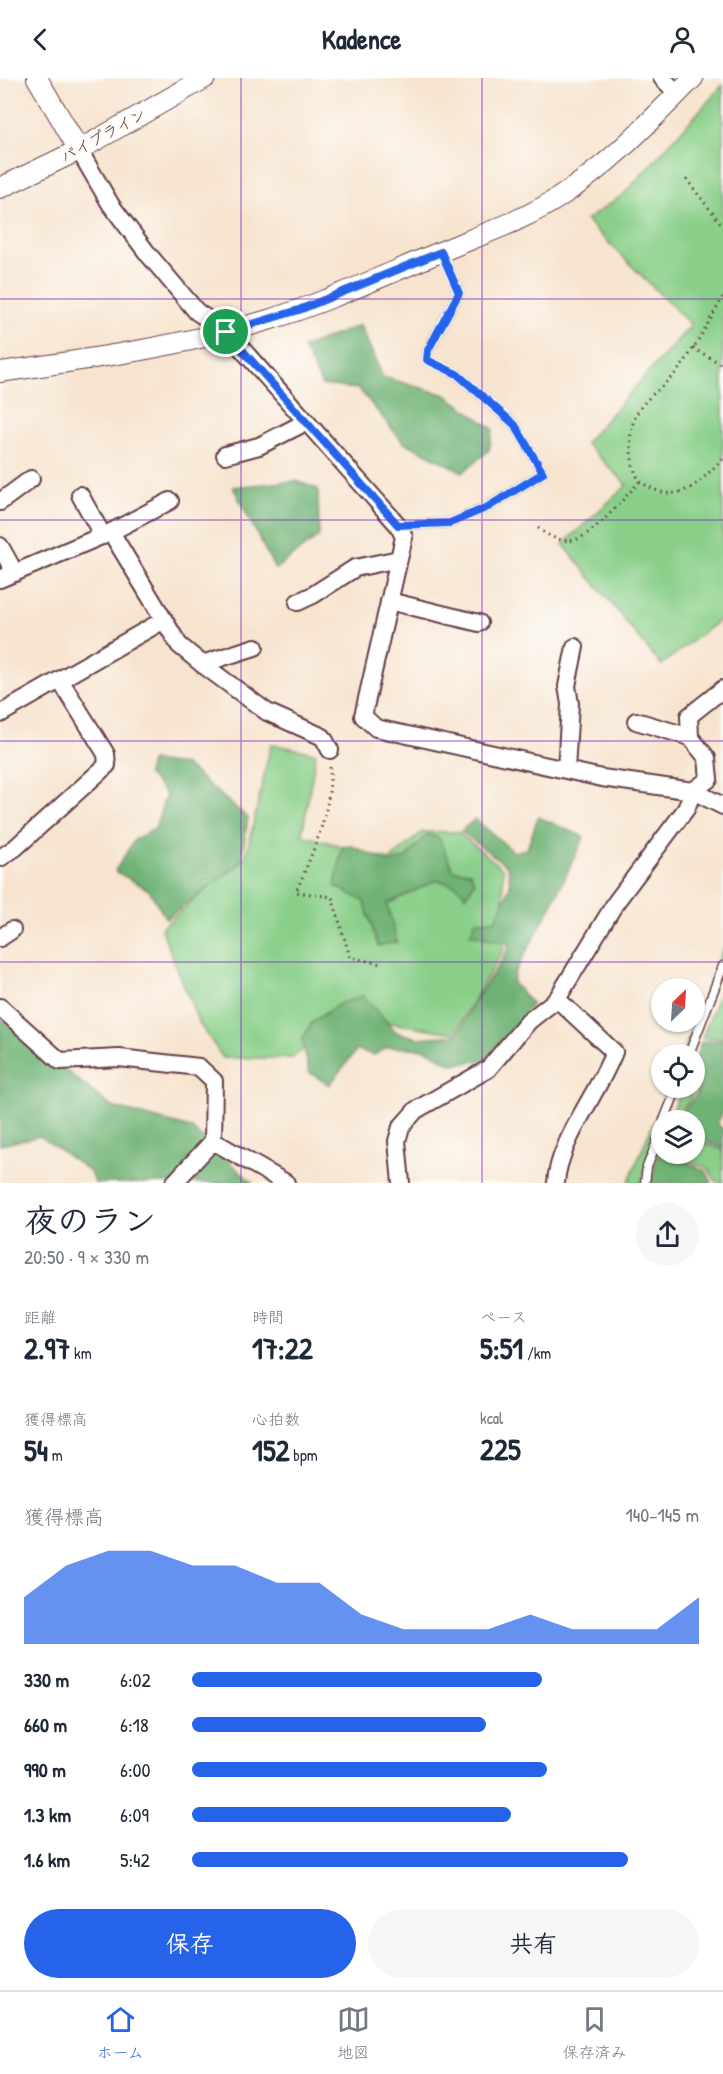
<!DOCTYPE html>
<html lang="ja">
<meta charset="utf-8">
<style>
:root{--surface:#fff;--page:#f6f6f7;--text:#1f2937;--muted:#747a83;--line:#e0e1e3;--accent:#2563eb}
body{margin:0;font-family:"Patrick Hand","Klee One",sans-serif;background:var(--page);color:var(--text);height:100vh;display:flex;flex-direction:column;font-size:22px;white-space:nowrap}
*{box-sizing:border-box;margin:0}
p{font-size:20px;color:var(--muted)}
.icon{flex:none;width:33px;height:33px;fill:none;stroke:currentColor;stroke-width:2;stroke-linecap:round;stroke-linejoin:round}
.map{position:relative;height:1105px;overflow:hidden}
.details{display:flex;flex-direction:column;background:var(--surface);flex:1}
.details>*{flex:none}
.needle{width:39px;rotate:25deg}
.controls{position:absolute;left:651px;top:900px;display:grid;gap:12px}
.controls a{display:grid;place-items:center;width:54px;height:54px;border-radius:50%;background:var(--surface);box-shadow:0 2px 4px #0004;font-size:30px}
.pin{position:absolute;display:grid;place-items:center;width:51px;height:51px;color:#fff;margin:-26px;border:3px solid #fff;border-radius:50%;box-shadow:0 2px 6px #0007}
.round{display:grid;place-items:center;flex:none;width:63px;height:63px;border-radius:32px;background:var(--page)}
.headline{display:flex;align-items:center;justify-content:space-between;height:102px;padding:0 24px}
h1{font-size:33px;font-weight:800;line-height:45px}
.figures{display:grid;grid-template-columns:repeat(3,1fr);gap:9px;height:102px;padding:6px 24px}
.figures div{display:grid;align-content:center}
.figures b{font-size:30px;font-weight:800}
.figures small{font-size:16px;font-weight:400}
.figures p{font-size:16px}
.chart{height:168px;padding:12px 24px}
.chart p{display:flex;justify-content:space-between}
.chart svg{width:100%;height:108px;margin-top:6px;fill:var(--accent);opacity:.7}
.primary-button{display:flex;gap:12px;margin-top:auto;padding:12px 24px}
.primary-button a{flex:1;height:69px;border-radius:36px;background:var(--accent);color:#fff;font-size:24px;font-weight:800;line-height:69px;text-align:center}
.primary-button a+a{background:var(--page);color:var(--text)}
ul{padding:0 24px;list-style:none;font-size:20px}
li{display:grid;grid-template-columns:96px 72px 1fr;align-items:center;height:45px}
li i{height:15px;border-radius:8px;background:var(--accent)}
header{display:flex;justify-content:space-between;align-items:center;height:78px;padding:0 24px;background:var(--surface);font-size:27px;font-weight:800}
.tab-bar{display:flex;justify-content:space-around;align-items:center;height:84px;border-top:2px solid var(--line);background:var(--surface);font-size:16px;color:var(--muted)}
.tab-bar a{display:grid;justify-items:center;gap:3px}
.tab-bar .selected{color:var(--accent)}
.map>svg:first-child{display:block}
</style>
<header><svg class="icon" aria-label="back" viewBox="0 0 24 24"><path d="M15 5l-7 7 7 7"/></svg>Kadence<svg class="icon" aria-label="person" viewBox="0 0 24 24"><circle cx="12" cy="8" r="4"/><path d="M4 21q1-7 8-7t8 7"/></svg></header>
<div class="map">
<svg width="723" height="1105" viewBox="0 0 723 1105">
<rect width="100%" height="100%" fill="#fdfcf7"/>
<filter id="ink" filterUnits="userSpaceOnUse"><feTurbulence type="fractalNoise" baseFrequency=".0167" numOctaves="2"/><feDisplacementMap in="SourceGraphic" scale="12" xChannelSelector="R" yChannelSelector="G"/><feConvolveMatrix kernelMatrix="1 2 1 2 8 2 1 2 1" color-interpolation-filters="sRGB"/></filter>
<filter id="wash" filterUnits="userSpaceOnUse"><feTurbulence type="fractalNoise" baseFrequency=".008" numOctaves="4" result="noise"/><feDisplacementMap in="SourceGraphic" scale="24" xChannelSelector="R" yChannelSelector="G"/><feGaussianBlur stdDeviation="1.35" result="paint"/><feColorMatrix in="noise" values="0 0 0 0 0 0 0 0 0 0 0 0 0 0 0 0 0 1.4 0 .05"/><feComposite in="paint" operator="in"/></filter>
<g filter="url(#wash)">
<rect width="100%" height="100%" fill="#f7e4cf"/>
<path fill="#89cf89" stroke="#6a775a" stroke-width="1.5" d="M723,7v536l-2,-2 -60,46 -98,-121 64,-59 -42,-42 106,-118 -105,-105 38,-26z
M271,666l45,9 -14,82 88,25 32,-28h36l45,37v82l-49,82 -106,-17 -56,42h-69l-24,-35 -38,-95 85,-72z
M723,870v11l-37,95h-4z
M720,914l3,2v44h-21z
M695,997c2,20 -8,28 -21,42l1,3h-6l13,-32h12z
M668,1010h6l-23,60 -10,35h-13z
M695,1062l28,10v33h-6l-9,-15 -29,-10 4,-4h11z"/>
<path fill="#6eb275" stroke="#5c6850" stroke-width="1.5" d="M360,247l23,52 63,18 47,34 -4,21 -26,22 -60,-30 -44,-53 -37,-4 -19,-37z
M296,403l22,8 1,47 -44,33 -42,-82z
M151,683l34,4 63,53 -7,45 -75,56 -17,-29 -34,-19 20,-32 20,-10 11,-35 -19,-20z
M538,739l46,20 -32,68 -38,69 -1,9 19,21 -49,57 -32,3 -26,-15 -37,-2 -14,8 -17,-5 -28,35 -20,-13 -7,-33 11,-18 28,-18 22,-7 33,36 22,6 38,-3 20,-36 29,-43 4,-12 -39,-10 6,-13 20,-1 14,-34 -2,-19 -47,-36 14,-12 39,33 13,-3z
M427,756l12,4 14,32 17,2 5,10 -9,14 -9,-10 -20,-6 -50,24 10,38 -19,4 -14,-45 -29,-15 7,-39 8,-2 39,18 17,-5z
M0,940l112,89 79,21 62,55h-158l-6,-12 -49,-35 -40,9z
M723,962v72l-6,12 6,5v19l-28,-11 -1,-17h-17v-2l20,-24 1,-18 -3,-16 6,-18z
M661,1074l1,2h17l-4,4 31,13 6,12h-61l7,-30z"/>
</g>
<g filter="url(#ink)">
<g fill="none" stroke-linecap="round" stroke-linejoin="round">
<g stroke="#643d44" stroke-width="11">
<path id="service" d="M399,447l51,-2 38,-16 55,-34 -28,-48 -58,-51 -30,-14 1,-10 31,-57 -18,-41
M689,976l34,-88
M664,1042l13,-32
M645,1105l2,-16 15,-38"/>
</g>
<g stroke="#643d44" stroke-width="20">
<path id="minor" d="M662,0l15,15
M79,72l32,55 37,49 49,58 29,19 172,194 6,12 -41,179 13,12 226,50 91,13 -7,18 -70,93 -59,97 -28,22 -41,48 -72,41 -15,17 -4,14 4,42
M225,377l34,-9 47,-24
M80,417l23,41
M0,424l31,-23
M111,454l59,-31
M0,468l15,27
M0,501l111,-47 68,113 23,19 65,48 56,25 7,13
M389,523l90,22
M298,524l15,-7 42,-27 44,-9
M202,586l53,-17
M0,636l164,-94
M636,643l54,16 17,21 2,21 -16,12 30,15
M690,659l-1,-21 34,-27
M566,692l4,-66 -3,-18 8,-39
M0,780l15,-10 92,-83 -1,-11 -46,-74
M0,860l12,-8
M0,929l60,54 59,-3 80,9 15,14 -1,60 73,42
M174,1105l39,-42
M556,1105c2,-41 43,-91 58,-131l-57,-53"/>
</g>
<g stroke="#643d44" stroke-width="22">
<path id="tertiary" d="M37,0l42,72
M0,110l79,-38 126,-72
M0,294c90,-13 180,-25 268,-52 56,-17 110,-42 165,-65 39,-17 93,-35 128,-59 52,-34 88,-74 132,-118"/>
</g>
<path stroke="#643d44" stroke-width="3" stroke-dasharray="1.5 4.5" stroke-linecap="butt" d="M686,101l37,47
M723,219c-12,21 -24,43 -37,63 -27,39 -63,39 -54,99 3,19 8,25 26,32 29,10 46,-15 65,-32
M693,270l30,17
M538,450c10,8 25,16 39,11 18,-6 49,-43 63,-58
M330,689c2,45 -17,84 -34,125l36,5 18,60 31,7"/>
<use href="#service" stroke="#fff" stroke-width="8"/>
<use href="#minor" stroke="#fff" stroke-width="16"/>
<use href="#tertiary" stroke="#fff" stroke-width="20"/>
</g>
</g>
<g fill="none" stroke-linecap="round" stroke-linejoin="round" filter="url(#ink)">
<g stroke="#fff" stroke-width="12">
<path id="route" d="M441,174l18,41 -31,57 -1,10 30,14 58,51 28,48 -55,34 -38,16 -52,2 -172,-193 73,-22z"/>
</g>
<use href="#route" stroke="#2563eb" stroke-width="8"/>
</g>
<path fill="none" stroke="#7b2cbf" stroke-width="1.5" stroke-opacity="0.55" d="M241,0v1105M482,0v1105M0,221h723M0,442h723M0,663h723M0,884h723"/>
<g text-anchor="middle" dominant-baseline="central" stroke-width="4.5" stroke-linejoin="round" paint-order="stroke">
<g font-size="16" fill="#4a1f2b" stroke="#fdfcf7">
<text transform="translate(103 57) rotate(-29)">パイプライン</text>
</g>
</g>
</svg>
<div class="controls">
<a><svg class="needle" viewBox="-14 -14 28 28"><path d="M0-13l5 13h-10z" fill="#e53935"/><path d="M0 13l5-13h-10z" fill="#747a83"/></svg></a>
<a><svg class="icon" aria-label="locate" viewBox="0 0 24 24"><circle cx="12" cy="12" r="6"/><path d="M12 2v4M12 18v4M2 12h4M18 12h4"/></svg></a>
<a><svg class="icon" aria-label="layers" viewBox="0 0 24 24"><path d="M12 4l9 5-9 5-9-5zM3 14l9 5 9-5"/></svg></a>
</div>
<div class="pin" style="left:226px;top:254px;background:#1e9e55"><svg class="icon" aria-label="arrive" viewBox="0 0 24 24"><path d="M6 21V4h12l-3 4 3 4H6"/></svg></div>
</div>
<section class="details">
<div class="headline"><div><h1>夜のラン</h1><p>20:50 · 9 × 330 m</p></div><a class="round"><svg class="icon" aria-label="share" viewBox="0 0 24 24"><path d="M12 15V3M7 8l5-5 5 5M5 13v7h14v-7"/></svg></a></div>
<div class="figures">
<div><p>距離</p><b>2.97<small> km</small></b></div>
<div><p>時間</p><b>17:22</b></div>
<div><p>ペース</p><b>5:51<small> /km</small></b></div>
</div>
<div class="figures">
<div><p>獲得標高</p><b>54<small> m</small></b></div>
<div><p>心拍数</p><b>152<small> bpm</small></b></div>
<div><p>kcal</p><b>225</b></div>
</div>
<div class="chart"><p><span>獲得標高</span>140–145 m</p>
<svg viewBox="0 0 160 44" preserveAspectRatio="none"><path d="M0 44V25L10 12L20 6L30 6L40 12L50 12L60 19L70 19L80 32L90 38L100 38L110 38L120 32L130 38L140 38L150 38L160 25V44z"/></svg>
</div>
<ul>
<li><b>330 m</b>6:02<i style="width:69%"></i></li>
<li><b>660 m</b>6:18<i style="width:58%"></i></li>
<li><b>990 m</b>6:00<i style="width:70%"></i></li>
<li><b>1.3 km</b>6:09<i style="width:63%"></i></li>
<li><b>1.6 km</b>5:42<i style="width:86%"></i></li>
</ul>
<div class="primary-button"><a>保存</a><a>共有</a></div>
</section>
<nav class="tab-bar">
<a class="selected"><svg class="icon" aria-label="home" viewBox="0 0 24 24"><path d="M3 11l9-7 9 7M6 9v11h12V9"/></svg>ホーム</a>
<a><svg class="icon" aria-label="map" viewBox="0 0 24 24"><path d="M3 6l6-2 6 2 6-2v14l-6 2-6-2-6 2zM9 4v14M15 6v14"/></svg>地図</a>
<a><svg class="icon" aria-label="saved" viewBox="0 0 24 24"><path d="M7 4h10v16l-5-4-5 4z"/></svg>保存済み</a>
</nav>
